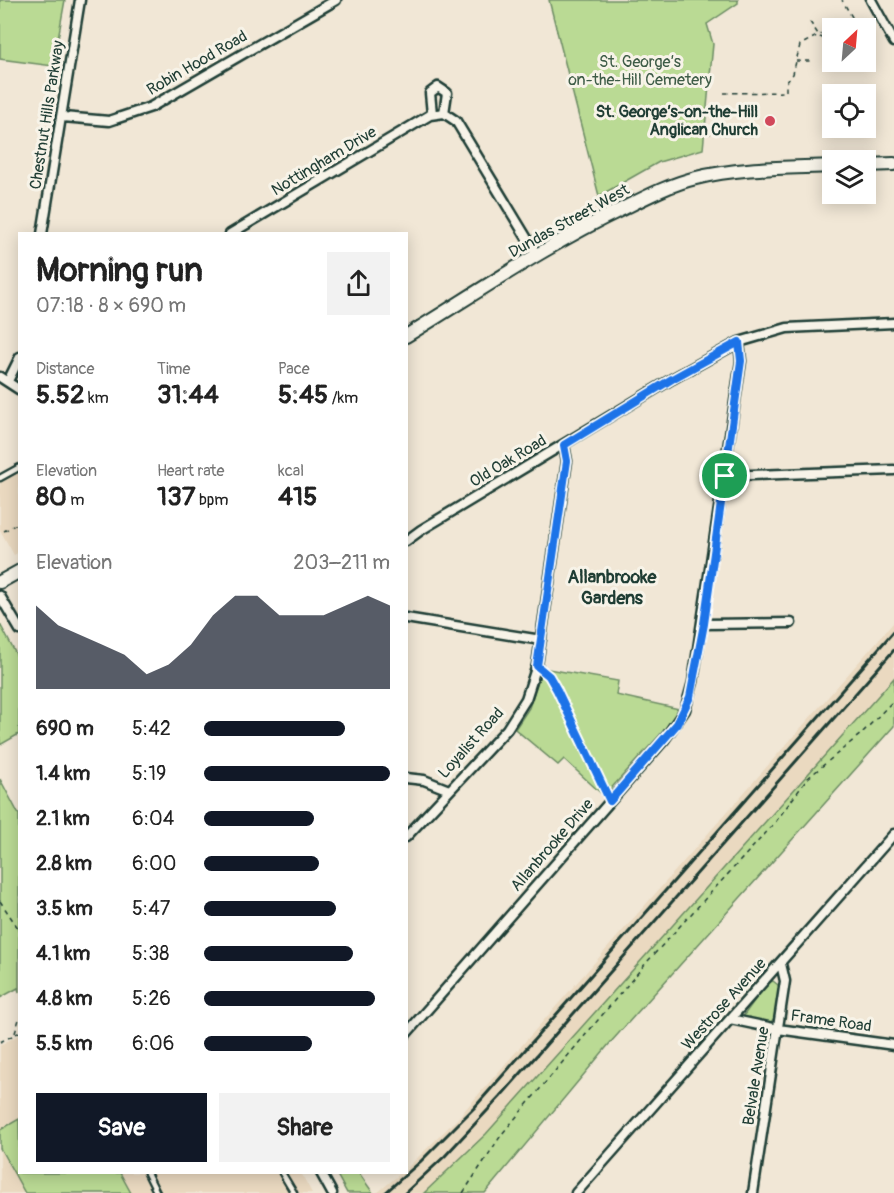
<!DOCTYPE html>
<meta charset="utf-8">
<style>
:root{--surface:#fff;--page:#f2f2f2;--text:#222;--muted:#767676;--accent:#111827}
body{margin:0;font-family:Pangolin,sans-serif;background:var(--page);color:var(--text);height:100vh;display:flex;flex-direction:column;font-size:22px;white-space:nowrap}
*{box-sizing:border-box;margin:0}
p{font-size:20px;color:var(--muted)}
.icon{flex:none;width:33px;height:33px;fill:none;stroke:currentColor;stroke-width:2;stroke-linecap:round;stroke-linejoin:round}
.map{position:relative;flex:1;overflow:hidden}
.side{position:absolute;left:18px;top:232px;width:390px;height:942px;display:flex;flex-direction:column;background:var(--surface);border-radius:0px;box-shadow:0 3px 15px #0003}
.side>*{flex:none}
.needle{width:39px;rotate:26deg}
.buttons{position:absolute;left:822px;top:18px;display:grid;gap:12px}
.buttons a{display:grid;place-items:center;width:54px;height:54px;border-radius:0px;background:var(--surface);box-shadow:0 3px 15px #0003;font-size:30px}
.pin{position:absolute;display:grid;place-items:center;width:51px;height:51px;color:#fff;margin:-26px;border:3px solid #fff;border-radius:50%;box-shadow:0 2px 6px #0007}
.round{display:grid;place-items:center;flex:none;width:63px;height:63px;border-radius:0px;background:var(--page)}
.overview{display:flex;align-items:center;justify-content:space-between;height:102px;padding:0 18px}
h1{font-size:33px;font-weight:800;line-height:45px}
.figures{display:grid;grid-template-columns:repeat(3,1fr);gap:9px;height:102px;padding:6px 18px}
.figures div{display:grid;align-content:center}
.figures b{font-size:26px;font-weight:800}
.figures small{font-size:16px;font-weight:400}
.figures p{font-size:16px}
.chart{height:168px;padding:12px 18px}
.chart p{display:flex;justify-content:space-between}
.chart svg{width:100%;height:108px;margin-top:6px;fill:var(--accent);opacity:.7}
.action{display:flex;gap:12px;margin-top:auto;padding:12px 18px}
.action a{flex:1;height:69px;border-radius:0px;background:var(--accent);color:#fff;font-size:24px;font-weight:800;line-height:69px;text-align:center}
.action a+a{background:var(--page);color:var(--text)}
ul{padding:0 18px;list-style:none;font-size:20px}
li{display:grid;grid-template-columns:96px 72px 1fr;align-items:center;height:45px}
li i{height:15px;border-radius:8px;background:var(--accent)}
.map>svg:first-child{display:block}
</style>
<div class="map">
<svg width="894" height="1193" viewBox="0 0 894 1193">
<rect width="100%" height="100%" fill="#f1e7d6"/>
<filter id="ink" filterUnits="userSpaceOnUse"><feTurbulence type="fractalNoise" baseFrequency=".0167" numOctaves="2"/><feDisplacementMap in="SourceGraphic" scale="12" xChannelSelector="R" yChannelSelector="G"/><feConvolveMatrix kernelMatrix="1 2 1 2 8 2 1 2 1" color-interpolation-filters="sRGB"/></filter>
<g filter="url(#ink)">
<path fill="#ead9c0" d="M19,470v82l-5,3 -14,-25v-49z
M894,622v56l-408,456 -62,59h-47l24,-20h5l1,-5 50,-49z
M19,1035l1,138h281l11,20h-312v-148z"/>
<path fill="#bada94" stroke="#6c8c64" stroke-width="1.5" d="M0,0h65l-12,66 -53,-7z
M549,0h189v3l-31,21 6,20 -10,105 -44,13 -60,34z
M0,624l19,36v74l-19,11z
M542,668l76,13 -2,14 63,14 -11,17 -64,70 -40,-37 -6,6 -43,-36 14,-21z
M894,678v48l-284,317 -125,150h-61l62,-59z
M0,779l19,36v177l-1,-4 -18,10z
M773,981l5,4 1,4 -5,29 -5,7 -25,-7v-3l23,-32z
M19,1119l1,54h100l11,20h-106l-25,-45v-18z
M336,1173h23l14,20h-26z"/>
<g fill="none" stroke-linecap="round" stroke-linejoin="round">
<g stroke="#1f3d34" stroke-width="9">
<path id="service" d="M0,478l20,-11
M147,1173l10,20
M282,1173l12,20"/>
</g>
<g stroke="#1f3d34" stroke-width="13">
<path id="minor" d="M871,0l23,42
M432,114l-2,-21 8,-6 9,6 -3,20
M63,117l46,4 42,-14 185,-107
M42,234l38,-234
M230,234l200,-119 14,-2 12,8 81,134
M0,377l20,13
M8,381l12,-24
M725,476l169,-6
M406,541l15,-11 251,-151 67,-37 48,-14 107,-5
M0,596l20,34
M406,618l135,22
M704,624l87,-1
M406,778l18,2 25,10
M406,837l101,-108 19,-30 11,-34 30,-204 -3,-16
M730,1019l48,10 116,16
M406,1034l258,-294 21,-30 8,-28 48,-321 -2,-19
M321,1173l11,20
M576,1193l318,-359
M753,1193l32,-212 -4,-17"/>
</g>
<g stroke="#1f3d34" stroke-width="16">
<path id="secondary" d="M866,165l28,-1
M406,336c72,-44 142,-92 218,-128 22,-11 47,-24 72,-30 44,-11 91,-10 136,-12
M0,582l20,-11"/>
</g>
<path stroke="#1f3d34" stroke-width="1.5" stroke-dasharray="4.5 4.5" stroke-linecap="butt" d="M810,22l10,15 12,4
M796,61h17
M724,93l62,-1v-9l7,-9 7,-29 52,-28 -10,-17
M697,133l55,3
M4,531l16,-9
M545,672l15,24 46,97
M0,901l20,30
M15,1033l5,-17
M0,1042l20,-10
M463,1193l39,-59 144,-171 128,-139 34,-46 54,-45 32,-33"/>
<use href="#service" stroke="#f7f3e8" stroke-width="4.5"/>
<use href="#minor" stroke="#f7f3e8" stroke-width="8"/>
<use href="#secondary" stroke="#f7f3e8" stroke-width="12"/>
<path stroke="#1f3d34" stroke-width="3" d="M385,1193l35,-31 54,-54 420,-477
M405,1193l40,-37 55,-59 394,-447"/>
</g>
</g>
<g fill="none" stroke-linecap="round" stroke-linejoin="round" filter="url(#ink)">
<g stroke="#fff" stroke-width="12">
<path id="route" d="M739,342l2,19 -37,263 -14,73 -13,27 -67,77 -53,-111 -8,-14 -12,-10 30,-205 -3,-16 108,-66z"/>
</g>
<use href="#route" stroke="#1a73e8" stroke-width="8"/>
</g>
<circle fill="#d1495b" stroke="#f7f3e8" stroke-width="2" cx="770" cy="121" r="6"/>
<g text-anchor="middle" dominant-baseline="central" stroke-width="6" stroke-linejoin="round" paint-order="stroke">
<g font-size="16" fill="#3e5c47" stroke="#f7f3e8">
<text x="640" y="62">St. George’s<tspan x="640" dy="18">on-the-Hill Cemetery</tspan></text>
</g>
<g font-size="16" fill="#1f3d34" stroke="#f7f3e8">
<text transform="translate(197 63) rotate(-30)">Robin Hood Road</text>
<text transform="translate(47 115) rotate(-81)">Chestnut Hills Parkway</text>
<text transform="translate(324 161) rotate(-31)">Nottingham Drive</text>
<text transform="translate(569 221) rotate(-29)">Dundas Street West</text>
<text transform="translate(508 461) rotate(-31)">Old Oak Road</text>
<text transform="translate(471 743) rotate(-48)">Loyalist Road</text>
<text transform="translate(552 845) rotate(-49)">Allanbrooke Drive</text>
<text transform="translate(724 1004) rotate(-48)">Westrose Avenue</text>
<text transform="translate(831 1021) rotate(8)">Frame Road</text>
<text transform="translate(756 1076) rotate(-81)">Belvale Avenue</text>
</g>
<g font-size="16" font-weight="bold" fill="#1f3d34" stroke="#f7f3e8" text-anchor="end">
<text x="758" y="112">St. George’s-on-the-Hill<tspan x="758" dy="18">Anglican Church</tspan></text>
</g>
<g font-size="18" font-weight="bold" fill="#1f3d34" stroke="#f7f3e8">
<text x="612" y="577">Allanbrooke<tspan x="612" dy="21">Gardens</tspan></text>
</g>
</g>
</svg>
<div class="buttons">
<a><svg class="needle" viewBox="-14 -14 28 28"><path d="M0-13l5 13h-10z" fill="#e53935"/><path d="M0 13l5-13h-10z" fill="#767676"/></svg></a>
<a><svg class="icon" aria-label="locate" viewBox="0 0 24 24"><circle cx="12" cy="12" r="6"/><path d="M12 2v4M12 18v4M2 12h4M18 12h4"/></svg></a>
<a><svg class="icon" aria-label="layers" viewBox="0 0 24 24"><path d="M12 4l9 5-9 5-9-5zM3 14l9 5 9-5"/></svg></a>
</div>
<div class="pin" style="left:725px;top:476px;background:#1e9e55"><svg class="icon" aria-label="arrive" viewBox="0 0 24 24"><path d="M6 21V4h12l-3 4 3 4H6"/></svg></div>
<section class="side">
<div class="overview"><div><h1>Morning run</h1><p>07:18 · 8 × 690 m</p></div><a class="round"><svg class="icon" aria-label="share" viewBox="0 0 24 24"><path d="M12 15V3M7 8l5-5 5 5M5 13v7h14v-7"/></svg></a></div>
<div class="figures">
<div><p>Distance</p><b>5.52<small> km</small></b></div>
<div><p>Time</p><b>31:44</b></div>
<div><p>Pace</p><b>5:45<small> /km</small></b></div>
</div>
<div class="figures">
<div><p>Elevation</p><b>80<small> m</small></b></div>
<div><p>Heart rate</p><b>137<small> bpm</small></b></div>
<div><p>kcal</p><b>415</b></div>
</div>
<div class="chart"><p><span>Elevation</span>203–211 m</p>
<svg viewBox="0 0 160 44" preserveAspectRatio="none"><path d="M0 44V10L10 18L20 22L30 26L40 30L50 38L60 34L70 26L80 14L90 6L100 6L110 14L120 14L130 14L140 10L150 6L160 10V44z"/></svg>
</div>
<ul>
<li><b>690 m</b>5:42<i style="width:76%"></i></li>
<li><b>1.4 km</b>5:19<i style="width:100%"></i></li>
<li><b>2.1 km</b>6:04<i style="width:59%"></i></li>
<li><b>2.8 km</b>6:00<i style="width:62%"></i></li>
<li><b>3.5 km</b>5:47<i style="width:71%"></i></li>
<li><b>4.1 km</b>5:38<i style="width:80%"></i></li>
<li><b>4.8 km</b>5:26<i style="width:92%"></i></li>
<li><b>5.5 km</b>6:06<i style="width:58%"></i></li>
</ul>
<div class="action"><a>Save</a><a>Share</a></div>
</section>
</div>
